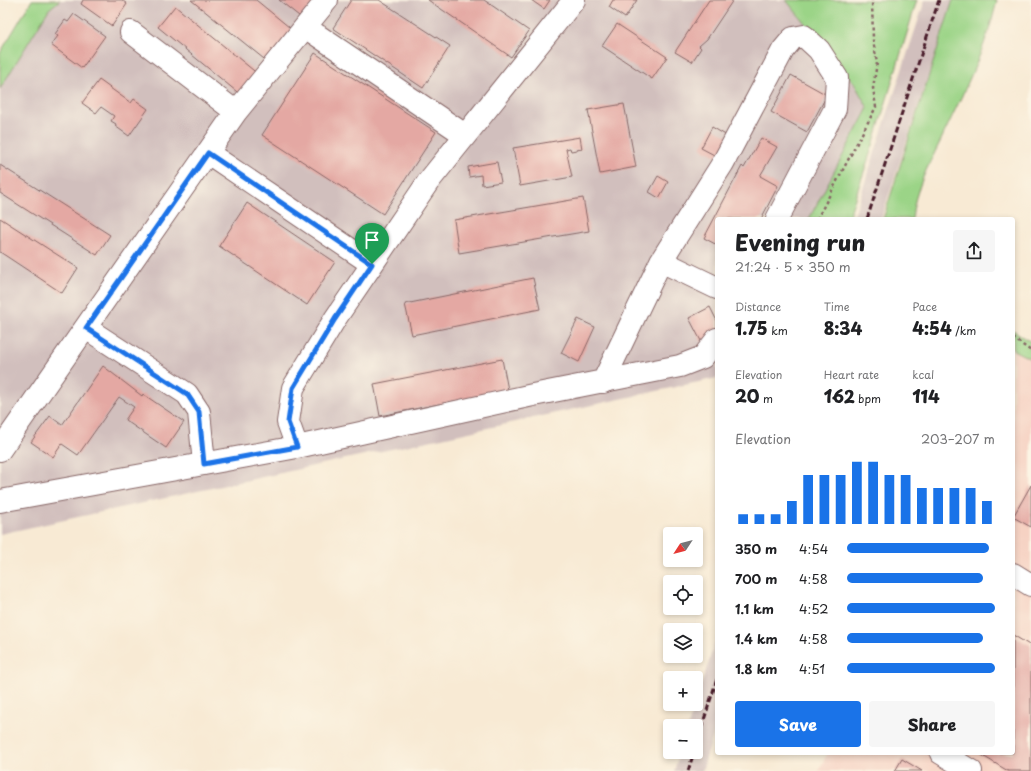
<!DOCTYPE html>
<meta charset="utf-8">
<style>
:root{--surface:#fff;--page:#f6f6f6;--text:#202124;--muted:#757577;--accent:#1a73e8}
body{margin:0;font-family:"Playpen Sans",sans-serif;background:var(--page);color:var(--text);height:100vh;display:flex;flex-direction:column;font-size:15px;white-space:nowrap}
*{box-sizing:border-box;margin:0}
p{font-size:13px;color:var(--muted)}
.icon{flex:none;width:22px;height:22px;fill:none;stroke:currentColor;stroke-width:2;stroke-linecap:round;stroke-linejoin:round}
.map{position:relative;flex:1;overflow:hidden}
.sheet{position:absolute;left:715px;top:217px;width:300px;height:538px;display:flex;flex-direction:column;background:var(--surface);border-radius:4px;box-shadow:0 2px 6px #0003}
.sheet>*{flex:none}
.needle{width:26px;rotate:234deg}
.tools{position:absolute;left:663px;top:527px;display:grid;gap:8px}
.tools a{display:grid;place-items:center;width:40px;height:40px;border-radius:4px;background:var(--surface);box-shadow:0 2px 6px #0003;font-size:20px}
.pin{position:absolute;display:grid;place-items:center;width:34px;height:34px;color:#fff;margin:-41px -17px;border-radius:50% 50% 50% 0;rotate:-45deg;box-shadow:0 0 4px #0007}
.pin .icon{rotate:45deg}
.round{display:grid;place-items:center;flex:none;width:42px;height:42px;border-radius:4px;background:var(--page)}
.head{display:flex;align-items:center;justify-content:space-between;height:68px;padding:0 20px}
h1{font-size:22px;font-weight:800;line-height:30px}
.figures{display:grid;grid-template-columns:repeat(3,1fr);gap:6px;height:68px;padding:4px 20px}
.figures div{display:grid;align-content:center}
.figures b{font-size:17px;font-weight:800}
.figures small{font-size:11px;font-weight:400}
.figures p{font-size:11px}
.chart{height:112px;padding:8px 20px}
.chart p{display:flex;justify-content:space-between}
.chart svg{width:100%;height:72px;margin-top:4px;stroke:var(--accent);stroke-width:6}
.cta{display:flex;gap:8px;margin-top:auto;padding:8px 20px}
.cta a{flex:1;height:46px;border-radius:4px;background:var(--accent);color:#fff;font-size:16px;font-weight:800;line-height:46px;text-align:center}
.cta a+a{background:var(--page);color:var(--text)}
ul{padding:0 20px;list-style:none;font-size:13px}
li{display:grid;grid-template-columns:64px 48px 1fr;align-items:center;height:30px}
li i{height:10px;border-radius:5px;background:var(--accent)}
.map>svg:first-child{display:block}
</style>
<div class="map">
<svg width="1031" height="771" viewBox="0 0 1031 771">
<rect width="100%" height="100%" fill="#fcf5e5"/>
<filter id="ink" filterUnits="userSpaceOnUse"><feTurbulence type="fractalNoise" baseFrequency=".025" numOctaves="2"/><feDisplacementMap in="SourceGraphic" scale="8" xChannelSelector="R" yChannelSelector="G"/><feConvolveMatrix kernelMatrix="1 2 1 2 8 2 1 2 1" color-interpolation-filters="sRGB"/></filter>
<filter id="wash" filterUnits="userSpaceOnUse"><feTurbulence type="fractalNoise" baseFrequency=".012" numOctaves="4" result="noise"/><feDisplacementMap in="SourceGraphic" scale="16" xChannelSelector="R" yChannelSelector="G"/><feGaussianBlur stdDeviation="0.9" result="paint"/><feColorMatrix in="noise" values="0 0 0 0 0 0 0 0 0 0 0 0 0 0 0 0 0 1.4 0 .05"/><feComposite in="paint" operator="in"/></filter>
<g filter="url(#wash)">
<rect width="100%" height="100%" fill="#f8ead4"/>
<path fill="#f6d2c3" d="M1013,350l18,9v412h-213l10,-18h185z"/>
<path fill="#d1bfbd" d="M60,0h726l68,83 14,25 -59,111h-92v159l-717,156v-445l49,-80z
M925,0h28l-72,219h-28z
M717,636v87l-15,48h-28l6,-19h16v-26h-8z"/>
<path fill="#9bd487" stroke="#727a59" d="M32,0h28l-11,9 -49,80v-36z
M786,0h131l-44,145 -25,74h-39l59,-111 -14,-25z
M953,0h44c-11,50 -35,95 -57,142 -12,24 -26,50 -28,77h-29z
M1013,330l18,12v17l-18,-9z"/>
<g id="blocks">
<path fill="#e4a8a3" d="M83,0h39l5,4 -15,22 -31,-22z
M191,0h65l39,32 -26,31z
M279,0h41l-16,20z
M351,0h28l71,46 -27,42 -90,-60z
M428,0h56l45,31 -18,26z
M531,0h19l-6,9z
M613,0h24l-12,18 -16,-11z
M709,0h24l-26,39 -8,7 2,2 -9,14 -17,-10z
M175,6l84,69 -17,21 -84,-69z
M74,14l31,22 -23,32 -31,-23 7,-9 -3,-2 10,-14 3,2z
M617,24l50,33 -15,22 -50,-33z
M315,53l121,79 -53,82 -121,-79z
M791,75l36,20 -20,37 -36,-20z
M99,80l32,23 3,-4 14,10 -19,27 -14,-10 1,-2 -5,-3 3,-5 -13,-9 -5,6 -14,-10z
M624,104l12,63 -36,7 -12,-64z
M712,127l17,10 -11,20 -17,-9z
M580,137l2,12 -11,2 -1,-3 -4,1 6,28 -52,9 -7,-38z
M761,138l16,9 -17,29 18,10 -17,33h-44v26l-13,-7 38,-72 2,2z
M497,162l4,20 -19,3 -1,-10 -12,2 -1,-10z
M0,165l110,70 -13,20 -97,-62z
M658,176l10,6 -9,16 -10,-6z
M583,198l6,33 -130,22 -5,-33z
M247,203l88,59 -28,43 -88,-59z
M0,218l78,50 -16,25 -62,-41z
M533,278l7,31 -128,26 -7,-31z
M710,307l7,14v12l-16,8 -12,-23z
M578,319l17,8 -16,35 -18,-9z
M502,359l6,31 -128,26 -6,-32z
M103,366l39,30 1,-2 41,28 -18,26 -41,-28 9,-13 -15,-10 -41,58 -16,-11 -9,13 -22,-15 19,-26 12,9z
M1031,485v42l-18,-10z
M1013,635l18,11v125h-23l-30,-18h35z
M902,759l20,12h-27z"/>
</g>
</g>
<g filter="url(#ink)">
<use href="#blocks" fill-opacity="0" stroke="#876666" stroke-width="1"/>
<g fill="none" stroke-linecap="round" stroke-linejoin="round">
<g stroke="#876666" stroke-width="24">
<path id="minor" d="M305,27l160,108
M131,32l105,80
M208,153l164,111
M661,261l56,27
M86,328l101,66 12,18 5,52
M603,382l58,-121 62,-98 60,-113 10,-12 11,-2 15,14 18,28 -2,31 -58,110
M297,447l-9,-25 5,-34 42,-69 93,-137 146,-182
M0,450l236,-338 91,-112
M0,501l297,-54 236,-52 147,-29 23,-9 14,-18
M1013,574l18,11
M941,753l30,18"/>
</g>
<path stroke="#876666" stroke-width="2.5" stroke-dasharray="3 3" stroke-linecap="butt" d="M817,219l59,-112 -3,-19 4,-25 -4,-23 -1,-40
M1013,338l18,13"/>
<use href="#minor" stroke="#fff" stroke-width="22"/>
<path stroke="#4a1f2b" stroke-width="3" stroke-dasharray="6 3" stroke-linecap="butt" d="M867,219l72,-219
M696,745l21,-66
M688,771l6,-19"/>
</g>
</g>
<g fill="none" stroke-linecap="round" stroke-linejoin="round" filter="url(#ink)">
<g stroke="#fff" stroke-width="8">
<path id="route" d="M208,153l164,111 -37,55 -42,69 -5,34 9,25 -93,17 -5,-52 -12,-18 -101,-66z"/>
</g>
<use href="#route" stroke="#1a73e8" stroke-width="5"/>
</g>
</svg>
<div class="tools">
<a><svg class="needle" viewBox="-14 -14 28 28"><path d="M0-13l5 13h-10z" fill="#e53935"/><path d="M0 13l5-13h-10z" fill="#757577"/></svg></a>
<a><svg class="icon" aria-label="locate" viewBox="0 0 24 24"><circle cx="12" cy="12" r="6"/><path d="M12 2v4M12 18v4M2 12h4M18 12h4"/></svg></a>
<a><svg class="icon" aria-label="layers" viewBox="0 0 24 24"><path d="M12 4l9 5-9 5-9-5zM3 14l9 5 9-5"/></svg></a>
<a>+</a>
<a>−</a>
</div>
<div class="pin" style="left:372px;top:264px;background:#1e9e55"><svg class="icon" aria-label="arrive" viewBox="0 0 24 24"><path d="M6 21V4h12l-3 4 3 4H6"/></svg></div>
<section class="sheet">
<div class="head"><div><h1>Evening run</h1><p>21:24 · 5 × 350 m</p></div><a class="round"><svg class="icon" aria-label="share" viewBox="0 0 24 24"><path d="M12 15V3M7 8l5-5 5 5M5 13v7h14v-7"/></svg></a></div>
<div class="figures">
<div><p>Distance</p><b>1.75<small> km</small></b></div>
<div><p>Time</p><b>8:34</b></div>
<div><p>Pace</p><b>4:54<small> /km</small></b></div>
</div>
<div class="figures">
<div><p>Elevation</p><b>20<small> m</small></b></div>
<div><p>Heart rate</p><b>162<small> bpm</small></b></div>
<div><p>kcal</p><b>114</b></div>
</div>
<div class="chart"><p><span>Elevation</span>203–207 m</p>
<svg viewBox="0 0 160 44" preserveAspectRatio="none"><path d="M5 44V38M15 44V38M25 44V38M35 44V30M45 44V14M55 44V14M65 44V14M75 44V6M85 44V6M95 44V14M105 44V14M115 44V22M125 44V22M135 44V22M145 44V22M155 44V30"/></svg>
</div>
<ul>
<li><b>350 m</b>4:54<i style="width:96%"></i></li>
<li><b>700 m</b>4:58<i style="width:92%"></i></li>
<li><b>1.1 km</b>4:52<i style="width:100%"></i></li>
<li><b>1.4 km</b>4:58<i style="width:92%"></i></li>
<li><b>1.8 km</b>4:51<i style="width:100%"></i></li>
</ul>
<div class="cta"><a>Save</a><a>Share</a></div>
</section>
</div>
